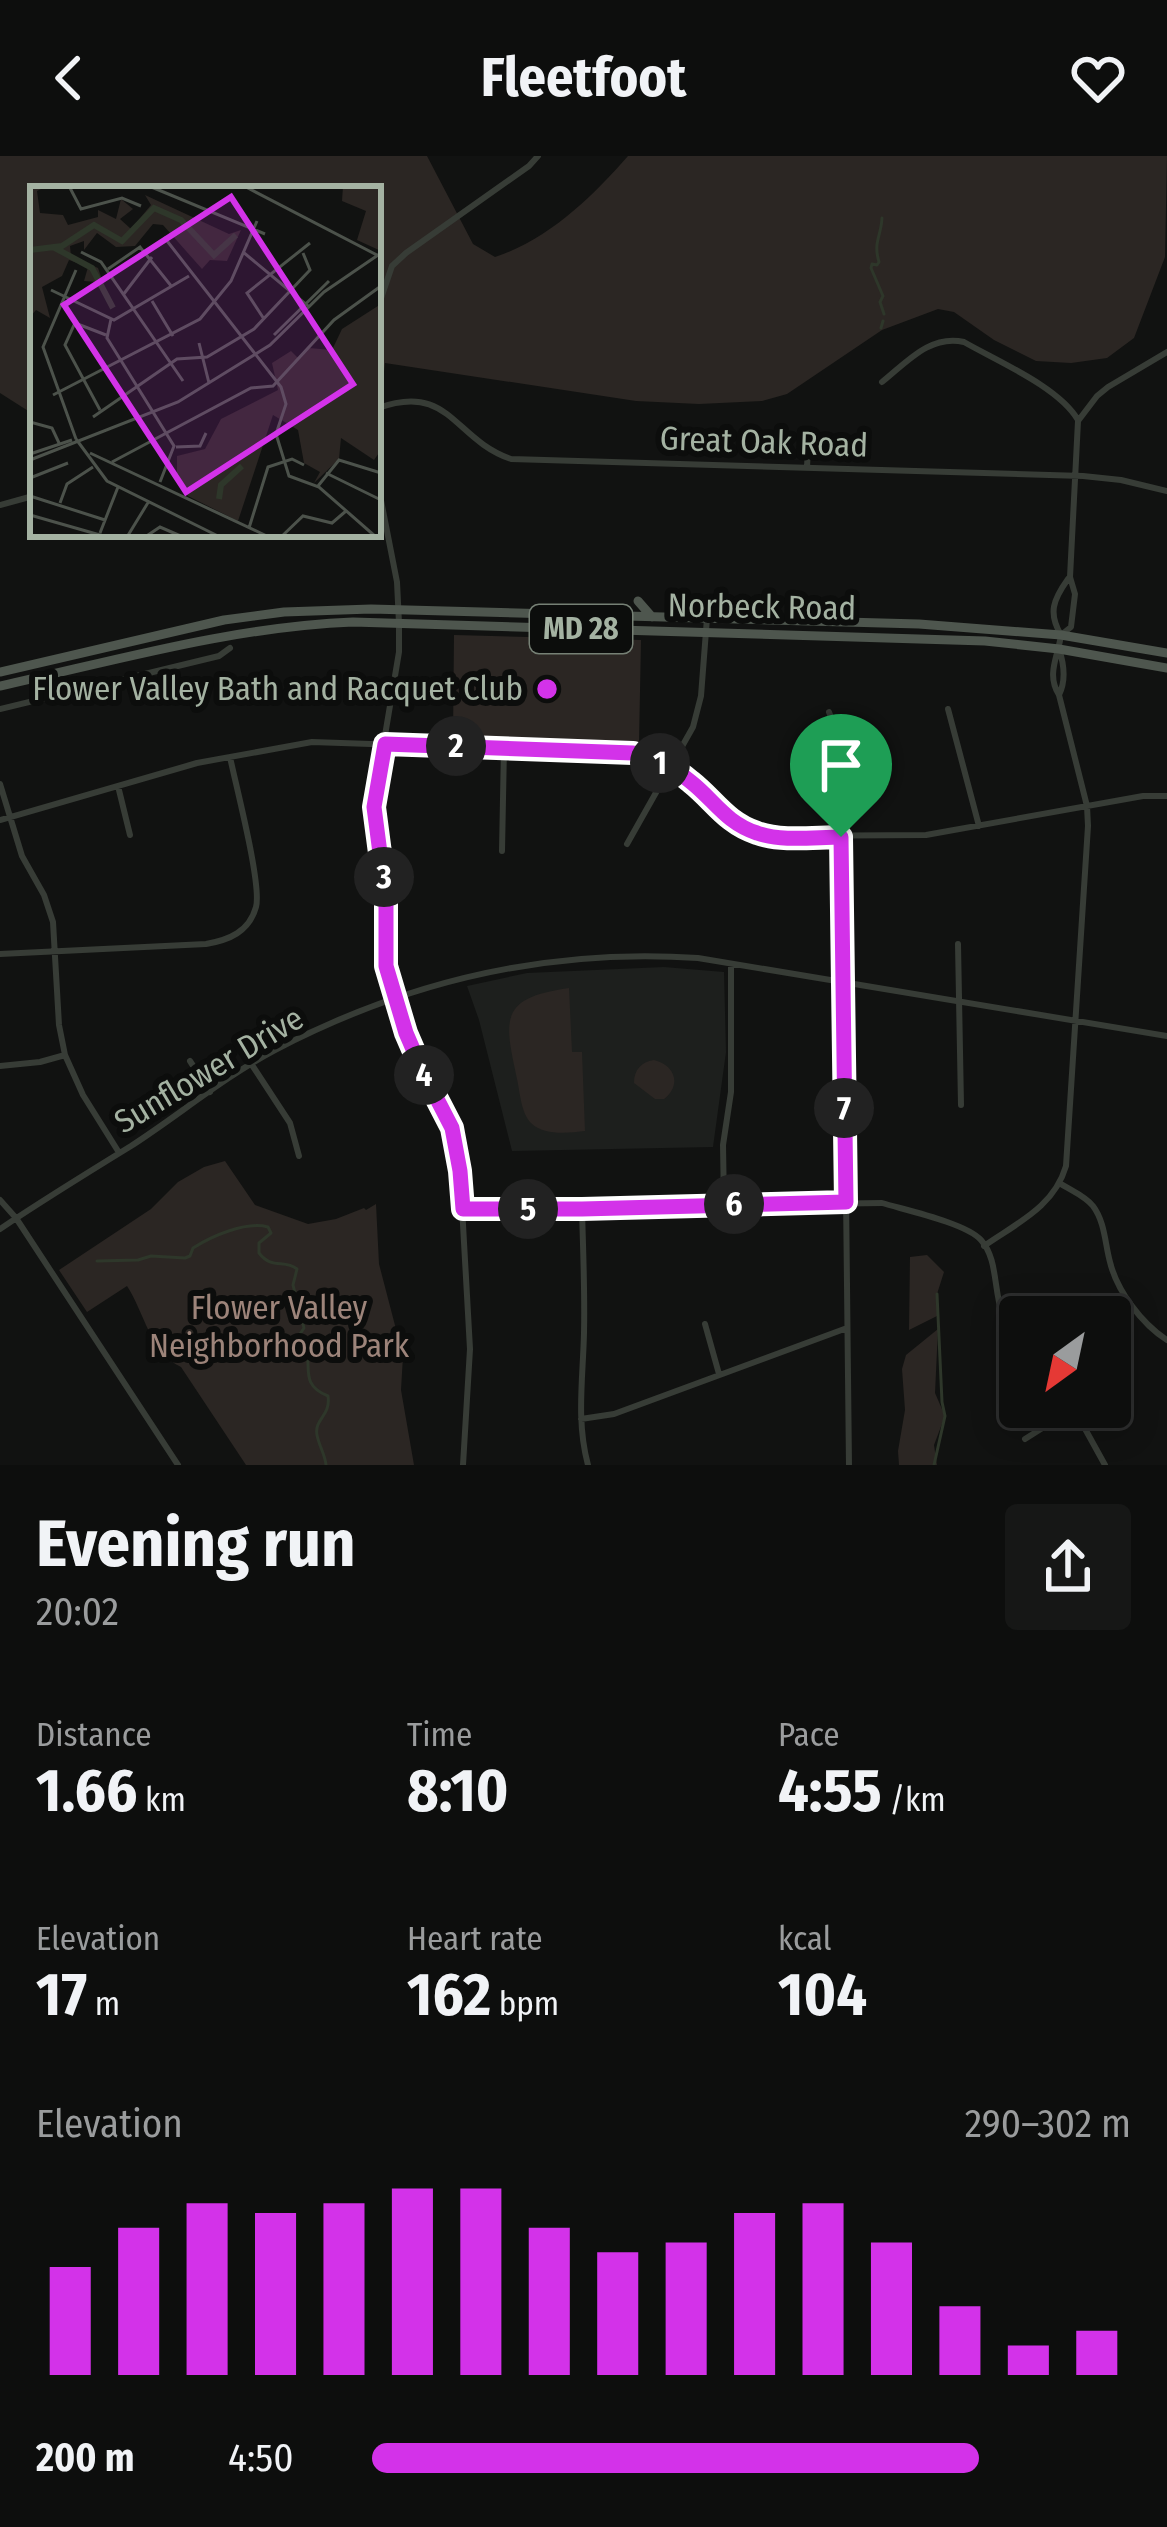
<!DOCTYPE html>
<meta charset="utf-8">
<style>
:root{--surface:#0d0e0d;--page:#161716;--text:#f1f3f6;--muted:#9a9c9d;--line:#2d2e2e;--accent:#d332e9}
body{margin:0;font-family:"Fira Sans Condensed",sans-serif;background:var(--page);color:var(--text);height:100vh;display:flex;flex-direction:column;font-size:45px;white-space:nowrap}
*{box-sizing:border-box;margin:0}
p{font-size:39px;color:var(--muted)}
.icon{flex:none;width:66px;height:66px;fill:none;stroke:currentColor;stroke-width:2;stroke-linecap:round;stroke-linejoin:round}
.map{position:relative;height:1309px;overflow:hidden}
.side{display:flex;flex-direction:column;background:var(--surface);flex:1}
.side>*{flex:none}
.needle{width:78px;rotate:213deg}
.controls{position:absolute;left:999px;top:1140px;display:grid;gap:24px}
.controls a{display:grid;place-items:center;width:132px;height:132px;border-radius:12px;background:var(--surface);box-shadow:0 6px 30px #0003,0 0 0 3px var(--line);font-size:60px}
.pin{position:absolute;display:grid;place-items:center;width:102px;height:102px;color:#fff;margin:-123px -51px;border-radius:50% 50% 50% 0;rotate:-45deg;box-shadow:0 0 12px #0007}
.pin .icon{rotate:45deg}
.km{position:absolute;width:60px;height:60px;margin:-30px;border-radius:50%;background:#222;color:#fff;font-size:33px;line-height:60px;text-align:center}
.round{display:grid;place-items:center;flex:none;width:126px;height:126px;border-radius:12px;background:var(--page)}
.head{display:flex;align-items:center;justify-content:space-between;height:204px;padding:0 36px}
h1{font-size:66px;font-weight:700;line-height:90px}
.figures{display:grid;grid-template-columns:repeat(3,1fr);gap:18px;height:204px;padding:12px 36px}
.figures div{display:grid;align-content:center}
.figures b{font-size:60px;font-weight:700}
.figures small{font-size:33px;font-weight:400}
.figures p{font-size:33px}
.chart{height:336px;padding:24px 36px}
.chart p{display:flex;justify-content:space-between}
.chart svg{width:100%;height:216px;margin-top:12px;stroke:var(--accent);stroke-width:6}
ul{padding:0 36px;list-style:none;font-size:39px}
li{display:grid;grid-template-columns:192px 144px 1fr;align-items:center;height:90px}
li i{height:30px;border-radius:15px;background:var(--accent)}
header{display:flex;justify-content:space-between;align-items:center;height:156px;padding:0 36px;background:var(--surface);font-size:54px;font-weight:700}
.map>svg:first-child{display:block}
</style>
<header><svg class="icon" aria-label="back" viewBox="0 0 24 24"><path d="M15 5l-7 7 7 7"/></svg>Fleetfoot<svg class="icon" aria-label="heart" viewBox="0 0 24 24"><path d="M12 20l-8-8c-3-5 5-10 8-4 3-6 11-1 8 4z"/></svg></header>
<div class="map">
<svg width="1167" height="1309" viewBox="0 0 1167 1309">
<rect width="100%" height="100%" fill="#111211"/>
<path fill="#1d1f1d" d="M664,811l60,5 2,80 -13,95 -201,4 -33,-131 -12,-34 60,-13z"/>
<path fill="#2b2623" d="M0,0h427l46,88 22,13c54,-18 96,-59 133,-101h539l-2,101 -31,81 -27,20 -36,5 -35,-2 -42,-21 -40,-28 -16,-3 -56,21 -95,64 -25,7 -63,3 -63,-3 -251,-38 -7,62v-236h-345v225l-33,-21z
M454,479l187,5 -2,103 -186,-5z
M569,832l3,64h10l3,79c-16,2 -41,5 -54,-8 -10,-10 -11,-31 -14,-44 -13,-60 -18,-81 52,-91z
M654,904c21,5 28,25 10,39h-9l-21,-16c0,-13 7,-21 20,-23z
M225,1005l30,44 53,19 28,-5 28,-11 2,2 10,-6 3,60 24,92 -2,34 13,75h-168l-65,-98c-31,-15 -37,-55 -54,-81l-40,26 -28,-42 92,-61 27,-27 26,-15z
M927,1099l17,17 -7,22 2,21 -30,15 1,-73z
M938,1173l-3,64 10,23 -11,29 3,20h-38l-1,-14 7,-41 -3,-41 4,-14z"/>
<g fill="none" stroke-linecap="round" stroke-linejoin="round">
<path stroke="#2e372a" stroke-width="3" d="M882,62c-1,19 -9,24 -3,44l-2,3 -5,-1 -1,4 12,28 -3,6 4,12
M881,172l2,-7
M97,1105l41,-1 13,-4 34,2 5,-2 3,-8c19,-12 53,-27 75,-21l3,6 -12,10v10c13,17 25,6 38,16l-4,16 11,43 -6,9c22,22 -5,45 30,59 3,20 -14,23 -11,39 2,11 8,19 9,30
M934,1309l11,-49 -3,-14 -5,-108"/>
<path stroke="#373c36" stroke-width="6" d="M378,151l14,-41 14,-13 123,-87 9,-10
M882,226c24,-19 48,-48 82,-40 33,19 95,45 114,78
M378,252c72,-26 75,31 133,51l572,17 38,4 46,11
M807,311l1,-18 5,-7
M378,329l19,97 2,41v29l-26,155 13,92v67l35,104 31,58 8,43 10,178 -7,116
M0,349l33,-9
M1061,479c-13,-22 -8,-35 7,-56
M1059,539c7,-14 5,-31 0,-46
M0,553l219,-53 11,-8
M948,553l31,117
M829,556l12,34 8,719
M0,628l22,72 22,39 9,27 6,103 6,30 18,40 35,56
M118,630l12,49
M0,664l197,-57 115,-21 321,11 37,15 23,15 34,34 27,15 15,4 157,-1 217,-39h24
M627,688l66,-117 8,-31 6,-78
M502,695l2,-104
M958,788l3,161
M0,798l206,-10c23,-4 43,-12 50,-37 6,-22 -20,-121 -26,-150
M190,905l20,31
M252,909l38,58 9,33
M0,910l40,-4 25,-7
M1061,1028c11,7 24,12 32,22 12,16 12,38 17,56 7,29 32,62 57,78
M0,1044l16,18 162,247
M724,1048l-1,-59 8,-53v-128
M463,1053l419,-6c23,7 84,20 99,37 23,26 6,70 39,106
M582,1053c1,41 3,82 2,124 -1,45 -8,88 4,132
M0,1073c43,-29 87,-56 131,-83 48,-31 93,-69 144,-96 132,-69 275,-102 423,-92l469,78
M984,1090c33,-23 70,-39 82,-80l22,-340 -1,-20 -28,-111c-13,-21 -1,-38 2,-60l10,-8 4,-33 -5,-17 8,-156 19,-25 11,-9 59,-35
M705,1168l14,50
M1073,1251l32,58
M581,1263l33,-5 233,-86
M1025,1283l49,-31"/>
<path stroke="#4e564e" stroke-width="9" d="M638,445l14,16
M816,465l15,-15
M0,516l224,-52 60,-8 87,-3 548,15 142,11 106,18
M0,530c118,-26 232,-59 353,-64l632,19 74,8 108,19"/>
</g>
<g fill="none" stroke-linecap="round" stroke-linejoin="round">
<g stroke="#fff" stroke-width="24">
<path id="route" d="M385,588l248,9c20,5 42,15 58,29 23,18 35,41 66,51 25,9 58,4 84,4l5,365 -264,7h-119l-3,-38 -8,-43 -30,-58 -16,-37 -20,-67v-67l-12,-92z"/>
</g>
<use href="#route" stroke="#d332e9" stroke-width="15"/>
</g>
<circle fill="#d332e9" stroke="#0c0d0c" stroke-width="4.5" cx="547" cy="533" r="12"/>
<g text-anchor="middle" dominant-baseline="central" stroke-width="12" stroke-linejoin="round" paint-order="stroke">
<rect fill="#0c0d0c" stroke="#768075" stroke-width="3" x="530" y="449" width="102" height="48" rx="9"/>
<g font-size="30" font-weight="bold" fill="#a4b2a2">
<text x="581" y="473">MD 28</text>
</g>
<g font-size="33" fill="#a4b2a2" stroke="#0c0d0c">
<text transform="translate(764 286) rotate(2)">Great Oak Road</text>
<text transform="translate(762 451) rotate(1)">Norbeck Road</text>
<text transform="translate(209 914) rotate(-31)">Sunflower Drive</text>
</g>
<g font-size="33" fill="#a4b2a2" stroke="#0c0d0c" text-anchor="end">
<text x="523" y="533">Flower Valley Bath and Racquet Club</text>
</g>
<g font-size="33" fill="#9d847a" stroke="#0c0d0c">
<text x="279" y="1152">Flower Valley<tspan x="279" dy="38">Neighborhood Park</tspan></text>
</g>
</g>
<g transform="translate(30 30)">
<rect width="351" height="351" fill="#111211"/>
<path d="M0,0h17l-10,5 3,22 23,2 5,10 30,-8v-7l18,9 5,-20 12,10 -13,10 11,10 20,-24 -6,-10 84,39 12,-4 -14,31 -17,-1 -8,9 -39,-44 -10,-1 -18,22 -19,1 -19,-14 -13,17v-9l-14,5 1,10 27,12 12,35 -14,-21 -12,-1 4,-14 -19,-7 -7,16 -20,11 8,31 -14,-8 -6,7zM313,0h38v65l-24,-11 9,-29 -24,-10zM351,118v146l-7,10 -33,-22 -2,21 -25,24 6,-11 -16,-9 -6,-33 -25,-15 -35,106 -50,-25 -11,-19v-21l28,-7 16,-30 57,-29 -6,-27 19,-12 8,8 10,-11 23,2 10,-21z" fill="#2b2623"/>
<path fill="none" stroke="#2e372a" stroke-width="6" d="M23,61l39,21 21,40M0,64l32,-4 32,-21 28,16 32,-33 27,12 33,35 22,-20M189,313l2,-14 21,-19"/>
<path fill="none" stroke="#4c524b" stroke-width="3" d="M39,0l12,23 41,-11 19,8M119,0l116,48M214,0l133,69M134,51l117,150 5,17 -10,30 13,42 30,11 57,50M51,66l20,10 82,119M213,66l65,54M78,83l32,-22 32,40M46,84l-33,77 33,92M21,104l63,30 75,-44M93,109l29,-38M122,115l21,35M81,133l-4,19 67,108 -14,36M234,133l-17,-26 63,-50M244,149l55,-54M169,157l10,40M23,209l147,-76 31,-38 26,-60M70,224l-35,-65 10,-22 31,12M63,231l84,-58 30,-2 47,-28 56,-59 -7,-17M0,236l22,6 7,15M46,253l31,42 113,56M146,261l24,-1 6,-13M60,267l179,84M0,268l42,-14M0,274l148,-58 92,-57 54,-53 57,-39M82,276l139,-74 22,-2 61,-66 47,-34M296,287l55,27M0,292l38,-15M288,300l21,-26 42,13M0,310l75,24M30,317l7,-19 26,-17M0,329l77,22M219,342l19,-61 24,-8 12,6M70,347l18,-46M97,351l22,-36M115,351l15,-10 23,10M251,351l22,-21 29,7 14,-12"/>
<path fill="#d332e9" fill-opacity="0.15" stroke="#d332e9" stroke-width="6" d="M201,11l122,187 -167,108 -122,-187z"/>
<rect width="351" height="351" fill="none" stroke="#a4b2a2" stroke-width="6"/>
</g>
</svg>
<div class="controls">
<a><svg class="needle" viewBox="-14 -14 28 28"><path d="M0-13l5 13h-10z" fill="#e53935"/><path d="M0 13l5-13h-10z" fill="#9a9c9d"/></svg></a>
</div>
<div class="pin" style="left:841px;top:681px;background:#1e9e55"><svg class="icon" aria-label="arrive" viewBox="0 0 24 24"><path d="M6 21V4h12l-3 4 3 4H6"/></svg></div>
<b class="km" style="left:660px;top:607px">1</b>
<b class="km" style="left:456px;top:590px">2</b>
<b class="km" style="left:384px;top:721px">3</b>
<b class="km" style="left:424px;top:919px">4</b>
<b class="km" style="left:528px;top:1053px">5</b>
<b class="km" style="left:734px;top:1048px">6</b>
<b class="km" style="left:844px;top:952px">7</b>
</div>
<section class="side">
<div class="head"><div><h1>Evening run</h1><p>20:02</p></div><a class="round"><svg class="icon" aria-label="share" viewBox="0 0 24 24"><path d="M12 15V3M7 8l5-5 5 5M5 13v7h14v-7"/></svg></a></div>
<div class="figures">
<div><p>Distance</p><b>1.66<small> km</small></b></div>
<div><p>Time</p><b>8:10</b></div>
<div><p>Pace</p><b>4:55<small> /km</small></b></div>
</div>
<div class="figures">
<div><p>Elevation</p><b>17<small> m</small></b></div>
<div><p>Heart rate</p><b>162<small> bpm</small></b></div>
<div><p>kcal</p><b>104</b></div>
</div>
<div class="chart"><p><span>Elevation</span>290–302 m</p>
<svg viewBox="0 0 160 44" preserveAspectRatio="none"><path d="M5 44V22M15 44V14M25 44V9M35 44V11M45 44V9M55 44V6M65 44V6M75 44V14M85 44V19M95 44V17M105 44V11M115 44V9M125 44V17M135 44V30M145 44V38M155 44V35"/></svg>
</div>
<ul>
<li><b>200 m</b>4:50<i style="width:80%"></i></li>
</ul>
</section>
